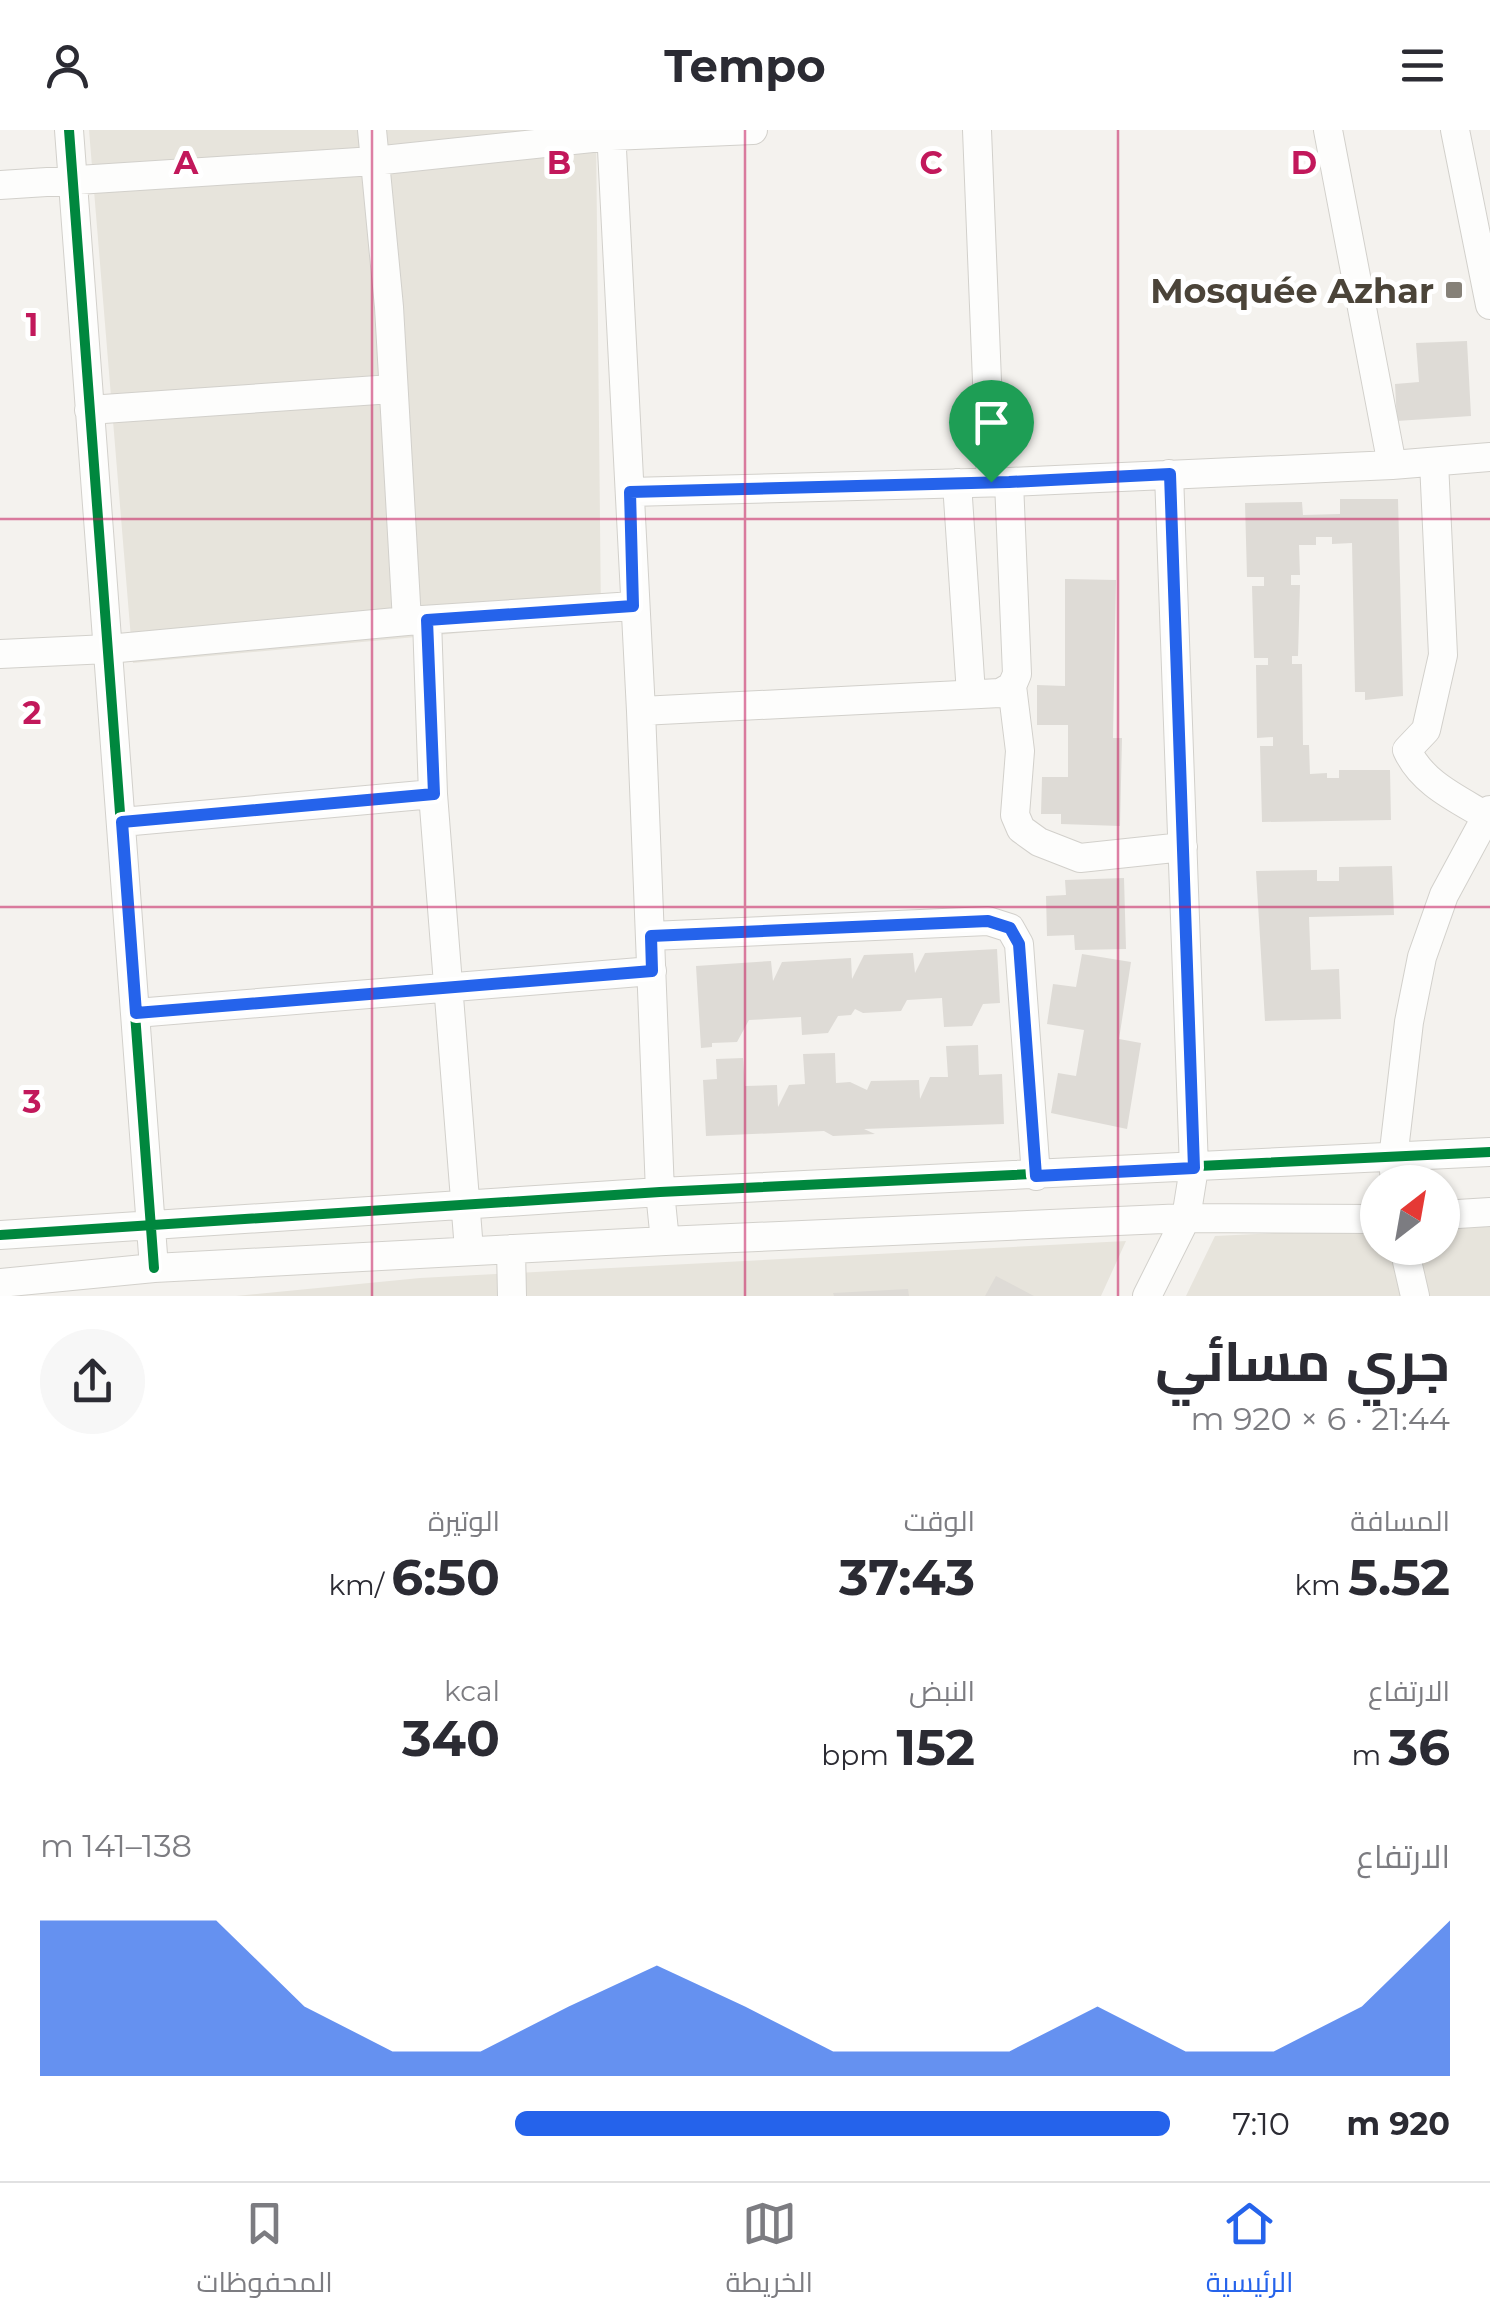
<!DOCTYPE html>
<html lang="ar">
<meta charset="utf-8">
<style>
:root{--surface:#fff;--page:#f7f7f7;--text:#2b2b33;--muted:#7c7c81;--line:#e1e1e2;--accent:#2563eb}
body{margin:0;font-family:Montserrat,Cairo,sans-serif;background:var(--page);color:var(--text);direction:rtl;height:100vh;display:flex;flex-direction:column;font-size:38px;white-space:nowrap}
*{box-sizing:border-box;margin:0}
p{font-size:32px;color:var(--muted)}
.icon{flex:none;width:55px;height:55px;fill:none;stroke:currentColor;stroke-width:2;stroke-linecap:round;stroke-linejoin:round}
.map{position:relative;height:1166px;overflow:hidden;direction:ltr}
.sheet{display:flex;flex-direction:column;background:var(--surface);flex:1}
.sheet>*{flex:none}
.needle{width:65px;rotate:31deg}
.fabs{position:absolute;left:1360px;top:1035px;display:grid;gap:20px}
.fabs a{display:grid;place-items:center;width:100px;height:100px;border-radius:50%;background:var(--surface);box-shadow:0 2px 8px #0004;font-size:50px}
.pin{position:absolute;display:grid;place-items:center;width:85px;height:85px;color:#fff;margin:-102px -42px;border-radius:50% 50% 50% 0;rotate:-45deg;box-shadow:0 0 10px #0007}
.pin .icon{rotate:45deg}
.round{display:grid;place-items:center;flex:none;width:105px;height:105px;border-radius:52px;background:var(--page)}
.summary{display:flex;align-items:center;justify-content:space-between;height:170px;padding:0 40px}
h1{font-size:55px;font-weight:700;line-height:75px}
.metrics{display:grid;grid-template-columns:repeat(3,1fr);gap:15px;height:170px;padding:10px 40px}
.metrics div{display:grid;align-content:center}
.metrics b{font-size:50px;font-weight:700}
.metrics small{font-size:28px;font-weight:400}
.metrics p{font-size:28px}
.chart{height:280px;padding:20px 40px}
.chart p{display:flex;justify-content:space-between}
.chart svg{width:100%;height:180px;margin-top:10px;fill:var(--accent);opacity:.7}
ul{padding:0 40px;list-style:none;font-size:32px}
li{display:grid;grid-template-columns:160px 120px 1fr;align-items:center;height:75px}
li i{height:25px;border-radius:12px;background:var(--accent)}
header{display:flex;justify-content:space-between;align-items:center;height:130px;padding:0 40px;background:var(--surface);font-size:45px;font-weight:700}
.dock{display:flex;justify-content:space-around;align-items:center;height:140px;border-top:2px solid var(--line);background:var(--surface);font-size:28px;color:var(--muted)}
.dock a{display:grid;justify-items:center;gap:5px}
.dock .selected{color:var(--accent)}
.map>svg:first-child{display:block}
</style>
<header><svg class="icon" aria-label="menu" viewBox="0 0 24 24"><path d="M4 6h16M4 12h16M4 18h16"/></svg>Tempo<svg class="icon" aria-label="person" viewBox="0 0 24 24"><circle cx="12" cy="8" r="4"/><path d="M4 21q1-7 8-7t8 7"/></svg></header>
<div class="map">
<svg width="1490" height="1166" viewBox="0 0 1490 1166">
<rect width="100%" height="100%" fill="#f4f2ee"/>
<path fill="#e7e4dc" d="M89,0h507l5,490 -468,43z
M1490,1092v74h-304l29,-60 162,-8 1,20h64l1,-24z
M1126,1111l-25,55h-865l184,-18z"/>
<path fill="#dedbd6" d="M1467,211l4,75 -74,5 -2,-37 24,-2 -3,-39z
M1340,369h58l5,197 -38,4v-8h-10l-3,-149 -20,1v-7h-16v8h-17l1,30h-9v10h9l-2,71h-6v8h10l1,81h6l1,29 17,-1v5h12v-8h51l1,50 -129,2 -2,-76h13v-9l-16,1 -1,-73h12v-7h-14l-2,-72h12v-9h-17l-2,-74 57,-1 1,13 37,-1z
M1065,449l51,1 -3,158h9l-2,88 -59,-2v-10h-20l1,-37h26v-52h-31v-40l28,1z
M1392,736l2,49 -85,2 2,53 28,-1 2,50 -76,2 -9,-150 61,-1v11h22v-14z
M1124,748l2,71 -51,1 -1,-15 -27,1 -1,-40 20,-1 -1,-15z
M997,819l3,54 -17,1 -11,22 -28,1 -2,-29 -35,2 -6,11 -38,2 -8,-4 -4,6 -13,1 -10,17 -26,2 -1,-18 -52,3 -12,22 -25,1v4l-11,1 -5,-82 75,-5 2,20 9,-19 69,-4 1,21 12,-24 49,-2 2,20 10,-20z
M1082,824l49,8 -12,77 22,4 -14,86 -76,-16 7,-40 18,3 8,-46 -37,-6 6,-40 23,3z
M978,915l1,30 23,-1 2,50 -140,5 11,5 -42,2 -9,-5 -118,5 -3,-56 14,-1 -1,-20 27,-1 2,28 32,-1 1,22 11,-22 16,-1 -2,-30 32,-1 1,30 14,-1 17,8 4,-9 48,-1 1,19 10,-22h18l-2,-31z
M996,1146l38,20h-49z
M908,1159l1,7h-75l-1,-3z"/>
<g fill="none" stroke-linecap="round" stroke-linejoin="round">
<g stroke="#d2d0cb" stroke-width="30">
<path id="minor" d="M69,0l85,1138
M372,0l17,177 18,314
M611,0l30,581 19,481 5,49
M977,0l14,352
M1328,0l64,335
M1455,0l35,175
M0,55l374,-24 237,-25 142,-6
M89,280l303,-21
M1434,332l9,193 -17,75 -19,20c15,33 49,48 79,66
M1009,352l8,192 -5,12 8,65 -5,64 6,14 18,13 41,16 103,-11
M957,353l14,211
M630,362l379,-10 383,-17 98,-8
M427,490l6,174 36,456
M0,524l108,-5 299,-28 226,-15
M641,581l359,-18 12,-7
M122,692l311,-28
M651,806l337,-15 22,7 9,16 17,232
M136,883l516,-42
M1395,1052l-2,-23 16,-137 13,-65 22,-62 46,-85
M1442,1085l48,-3
M0,1105l660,-43 830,-40
M1404,1118l11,48
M511,1119l1,47
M0,1153l154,-15 511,-27 521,-23 192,1
M1147,1166l39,-78 8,-50 -25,-694"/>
</g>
<use href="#minor" stroke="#fdfdfc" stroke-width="28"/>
<g stroke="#fff" stroke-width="16">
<path id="cycleway" d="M69,0l85,1138
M0,1105l660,-43 830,-40"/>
</g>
<use href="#cycleway" stroke="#00873e" stroke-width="10"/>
</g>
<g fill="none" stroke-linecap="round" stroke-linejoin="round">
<g stroke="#fff" stroke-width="20">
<path id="route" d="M1170,344l24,694 -158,8 -17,-232 -9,-16 -22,-7 -337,15 1,35 -516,42 -14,-191 312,-28 -7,-174 206,-14 -3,-114 379,-10z"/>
</g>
<use href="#route" stroke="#2563eb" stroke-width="12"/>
</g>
<path fill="none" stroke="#c2185b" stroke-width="2.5" stroke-opacity="0.55" d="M372,0v1166M745,0v1166M1118,0v1166M0,389h1490M0,777h1490"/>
<rect fill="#868178" stroke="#fff" stroke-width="4" x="1444" y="150" width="20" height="20" rx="5"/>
<g text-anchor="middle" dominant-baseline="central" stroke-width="10" stroke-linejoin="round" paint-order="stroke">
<g font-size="35" font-weight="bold" fill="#4b4439" stroke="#fff" text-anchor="end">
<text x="1434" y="160">Mosquée Azhar</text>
</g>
</g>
<g font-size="32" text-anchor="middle" font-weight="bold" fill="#c2185b" stroke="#fff" stroke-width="10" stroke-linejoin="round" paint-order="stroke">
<text x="186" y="44">A</text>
<text x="559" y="44">B</text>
<text x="931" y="44">C</text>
<text x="1304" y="44">D</text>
<text x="32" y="206">1</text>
<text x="32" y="594">2</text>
<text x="32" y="983">3</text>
</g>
</svg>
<div class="fabs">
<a><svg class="needle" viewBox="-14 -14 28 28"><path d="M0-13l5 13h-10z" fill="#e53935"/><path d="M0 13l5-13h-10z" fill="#7c7c81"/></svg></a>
</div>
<div class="pin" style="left:991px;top:352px;background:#1e9e55"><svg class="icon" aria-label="arrive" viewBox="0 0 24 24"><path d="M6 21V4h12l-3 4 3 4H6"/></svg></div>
</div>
<section class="sheet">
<div class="summary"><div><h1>جري مسائي</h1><p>21:44 · 6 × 920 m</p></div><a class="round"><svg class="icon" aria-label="share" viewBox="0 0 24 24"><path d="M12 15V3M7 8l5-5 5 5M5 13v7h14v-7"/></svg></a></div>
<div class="metrics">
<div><p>المسافة</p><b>5.52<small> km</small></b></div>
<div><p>الوقت</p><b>37:43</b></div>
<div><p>الوتيرة</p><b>6:50<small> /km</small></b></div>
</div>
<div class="metrics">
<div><p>الارتفاع</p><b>36<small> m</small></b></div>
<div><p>النبض</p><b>152<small> bpm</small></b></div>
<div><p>kcal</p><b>340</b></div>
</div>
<div class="chart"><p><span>الارتفاع</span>138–141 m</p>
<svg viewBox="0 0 160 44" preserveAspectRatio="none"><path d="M0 44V6L10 6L20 6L30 27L40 38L50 38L60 27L70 17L80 27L90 38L100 38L110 38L120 27L130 38L140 38L150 27L160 6V44z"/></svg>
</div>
<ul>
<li><b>920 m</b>7:10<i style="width:58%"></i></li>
</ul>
</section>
<nav class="dock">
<a class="selected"><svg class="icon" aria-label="home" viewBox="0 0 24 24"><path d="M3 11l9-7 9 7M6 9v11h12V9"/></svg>الرئيسية</a>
<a><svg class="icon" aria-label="map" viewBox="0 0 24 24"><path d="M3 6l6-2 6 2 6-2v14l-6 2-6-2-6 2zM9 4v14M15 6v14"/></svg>الخريطة</a>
<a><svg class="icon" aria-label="saved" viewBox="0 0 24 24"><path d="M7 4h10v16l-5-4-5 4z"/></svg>المحفوظات</a>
</nav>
